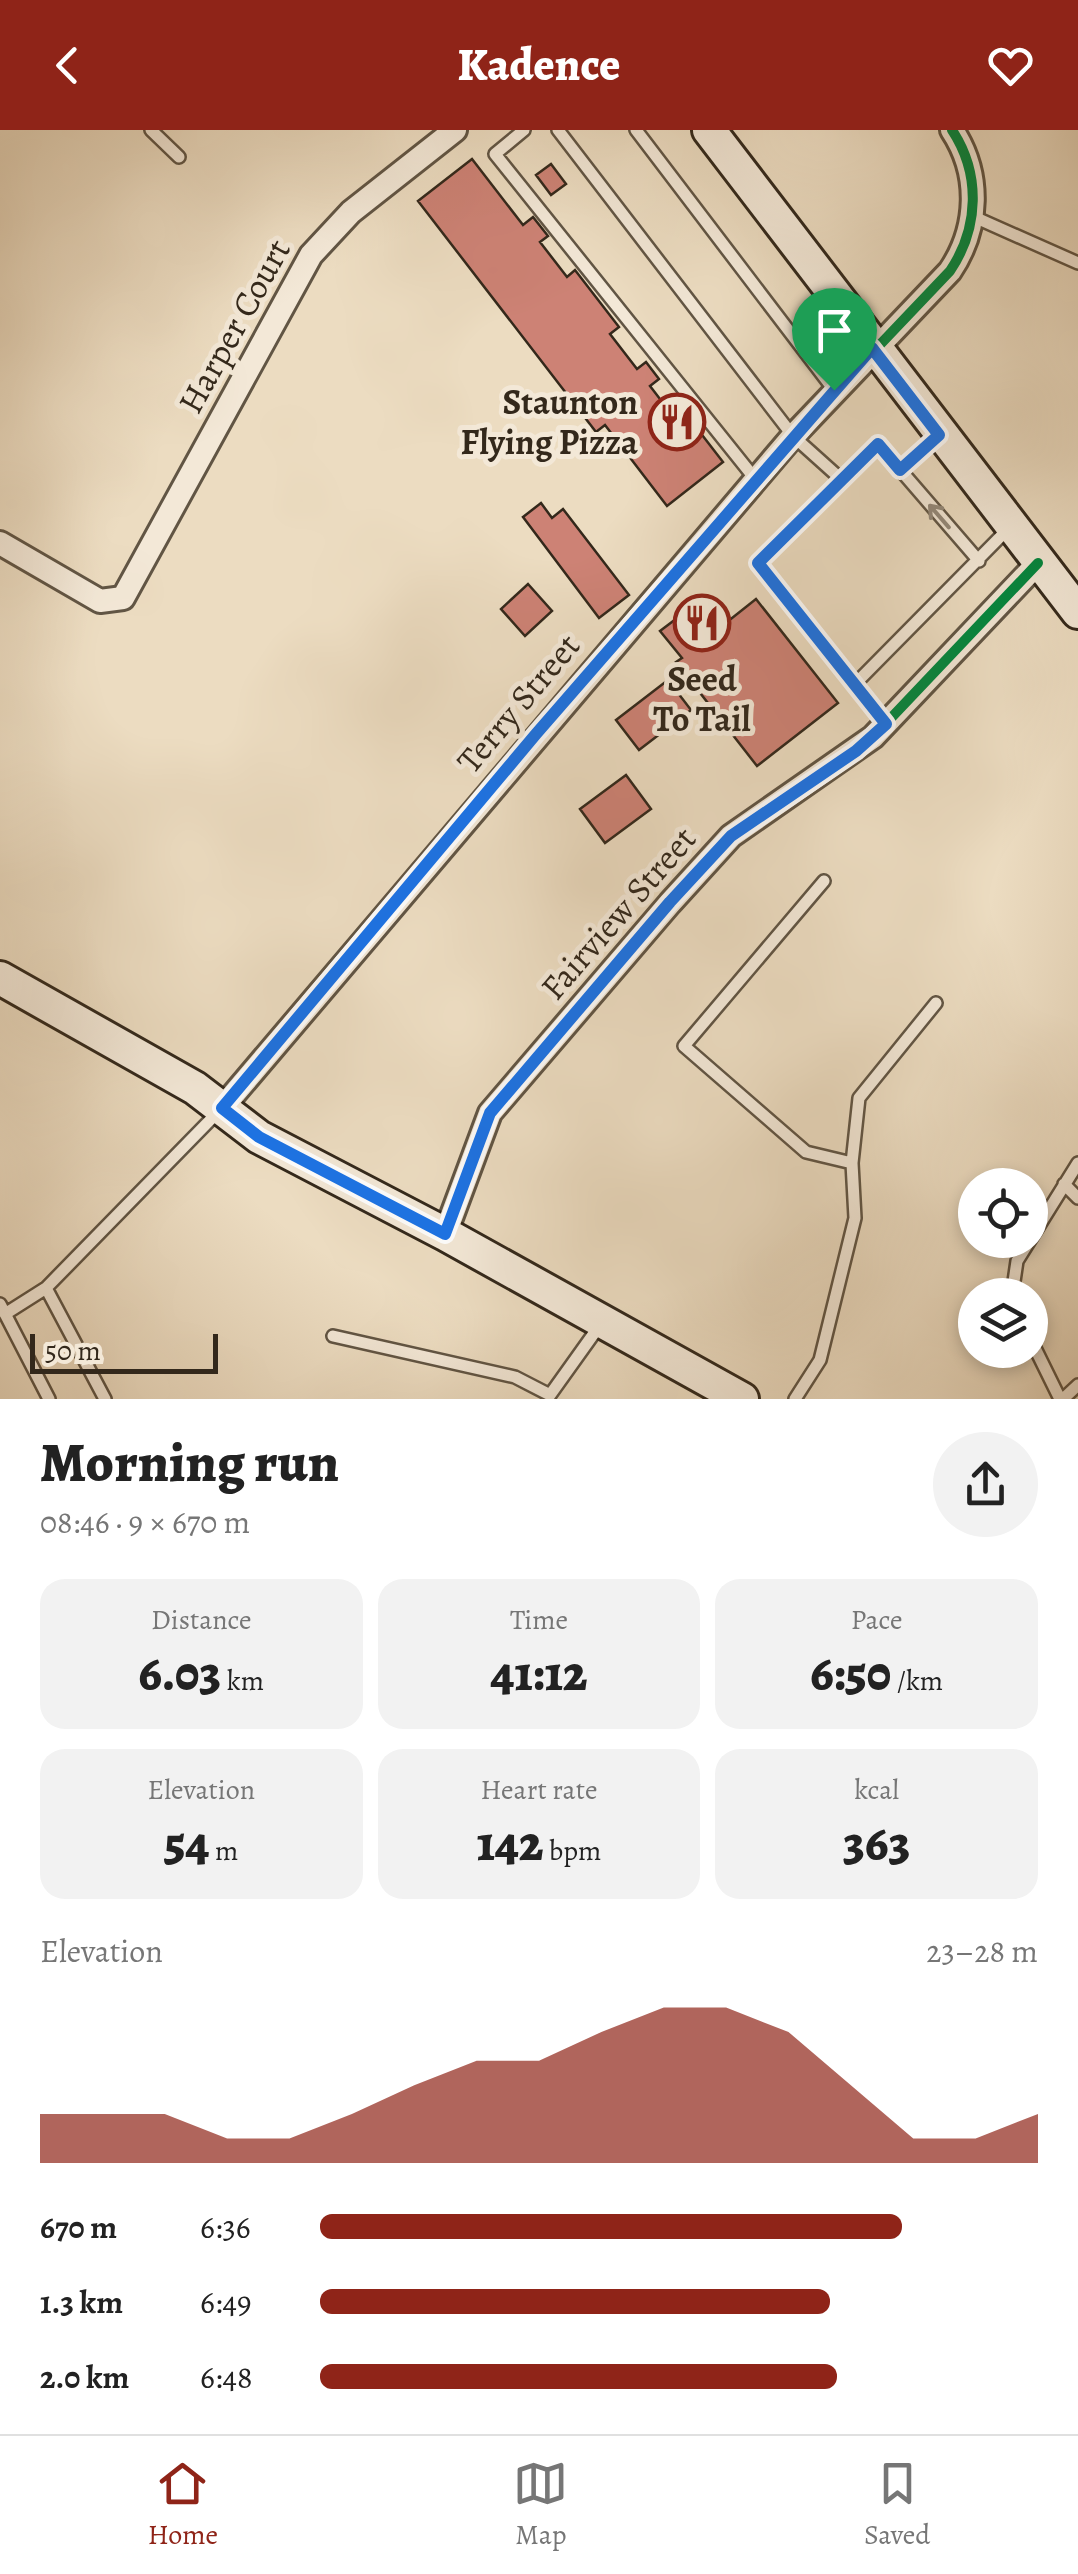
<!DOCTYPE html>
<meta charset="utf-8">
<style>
:root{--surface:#fff;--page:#f2f2f2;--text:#222;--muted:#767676;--line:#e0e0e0;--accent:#8f2418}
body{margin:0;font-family:Alegreya,serif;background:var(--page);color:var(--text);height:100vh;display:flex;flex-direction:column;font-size:38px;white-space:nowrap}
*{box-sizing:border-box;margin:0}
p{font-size:32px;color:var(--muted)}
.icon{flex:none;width:55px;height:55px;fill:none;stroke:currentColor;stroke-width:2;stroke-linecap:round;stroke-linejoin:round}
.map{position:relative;height:1269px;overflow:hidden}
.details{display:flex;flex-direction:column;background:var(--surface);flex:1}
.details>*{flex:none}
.fabs{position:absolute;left:958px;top:1038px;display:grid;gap:20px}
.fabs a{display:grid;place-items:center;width:90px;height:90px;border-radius:50%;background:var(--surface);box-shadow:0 5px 15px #0003;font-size:50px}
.scale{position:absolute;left:30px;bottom:25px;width:188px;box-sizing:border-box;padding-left:10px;border:5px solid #33281b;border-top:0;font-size:28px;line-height:35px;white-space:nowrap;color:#33281b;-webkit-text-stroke:8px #f3e8d7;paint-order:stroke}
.pin{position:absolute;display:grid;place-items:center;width:85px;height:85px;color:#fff;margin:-102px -42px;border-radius:50% 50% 50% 0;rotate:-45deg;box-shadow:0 0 10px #0007}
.pin .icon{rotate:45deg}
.round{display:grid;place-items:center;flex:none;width:105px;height:105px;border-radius:52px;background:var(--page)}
.overview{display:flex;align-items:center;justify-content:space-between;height:170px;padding:0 40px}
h1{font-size:55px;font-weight:800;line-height:75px}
.metrics{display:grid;grid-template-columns:repeat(3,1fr);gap:15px;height:170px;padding:10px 40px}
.metrics div{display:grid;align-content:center;border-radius:25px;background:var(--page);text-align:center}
.metrics b{font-size:50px;font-weight:800}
.metrics small{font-size:28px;font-weight:400}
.metrics p{font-size:28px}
.chart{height:280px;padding:20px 40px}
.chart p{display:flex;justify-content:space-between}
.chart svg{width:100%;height:180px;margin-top:10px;fill:var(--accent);opacity:.7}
ul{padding:0 40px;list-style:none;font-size:32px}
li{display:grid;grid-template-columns:160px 120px 1fr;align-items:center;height:75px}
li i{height:25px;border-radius:12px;background:var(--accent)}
header{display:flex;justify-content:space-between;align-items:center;height:130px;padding:0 40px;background:var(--accent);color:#fff;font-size:45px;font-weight:800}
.menu{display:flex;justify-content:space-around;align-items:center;height:140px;border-top:2px solid var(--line);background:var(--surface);font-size:28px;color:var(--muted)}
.menu a{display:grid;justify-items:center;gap:5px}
.menu .active{color:var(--accent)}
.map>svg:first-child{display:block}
</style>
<header><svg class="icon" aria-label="back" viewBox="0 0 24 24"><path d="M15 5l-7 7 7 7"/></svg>Kadence<svg class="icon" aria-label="heart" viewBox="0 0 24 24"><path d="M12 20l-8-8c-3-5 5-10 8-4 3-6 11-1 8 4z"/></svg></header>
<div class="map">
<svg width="1078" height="1269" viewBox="0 0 1078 1269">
<rect width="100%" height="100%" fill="#ecdcc1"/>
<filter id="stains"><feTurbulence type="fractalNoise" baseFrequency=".002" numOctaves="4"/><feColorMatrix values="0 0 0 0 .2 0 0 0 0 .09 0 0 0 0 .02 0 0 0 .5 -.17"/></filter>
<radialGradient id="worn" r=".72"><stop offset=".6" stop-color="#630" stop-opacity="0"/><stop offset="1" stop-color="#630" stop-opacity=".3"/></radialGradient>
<path fill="#cd8275" stroke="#33281b" stroke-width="2.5" d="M472,29l51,66 10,-8 15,19 -8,6 27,35 8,-7 44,57 -9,7 27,35 9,-7 13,17 -9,7 23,30 9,-7 41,53 -56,44 -62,-81 -9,7 -178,-231z
M551,34l15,20 -15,11 -15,-20z
M541,373l11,15 11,-9 66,86 -30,23 -76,-101z
M528,454l24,27 -27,25 -24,-27z
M756,469l82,104 -81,63 -81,-104 6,-4 -22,-27 41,-31 21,26z
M668,550l23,30 -52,40 -23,-30z
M626,645l25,34 -46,34 -25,-34z"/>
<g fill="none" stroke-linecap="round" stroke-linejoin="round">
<g stroke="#615544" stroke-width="16">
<path id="lane" d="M151,0l28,27
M524,0l-29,24 261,326
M558,0l235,306 49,44
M636,0l198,260
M972,86l106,47
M900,340l38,-34
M855,554l155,-157
M886,593l-128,-160 120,-119 101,117
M824,751l-140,165 122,106 46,11
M1064,1054l14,14
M1012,1165l5,-34 61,-98
M0,1174l49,95
M5,1184l41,-26
M333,1206l182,41 35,18 50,-70
M1030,1208l30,61
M105,1269l-59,-111 173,-177
M795,1269l25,-39 35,-142 -3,-55 7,-65 77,-95
M1063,1269l15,-14"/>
</g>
<g stroke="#615544" stroke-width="28">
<path id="street" d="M0,413l100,58 23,-3 188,-343 40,-43 104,-82
M222,978l571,-672 157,-165c29,-43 31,-97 2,-141
M445,1104l45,-121 180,-210 61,-67 142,-99 165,-174"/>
</g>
<g stroke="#33281b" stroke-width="38">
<path id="secondary" d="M709,0l369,482
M0,848l195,110 64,49 186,97 297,165"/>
</g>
<use href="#lane" stroke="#f3e8d7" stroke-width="11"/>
<use href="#street" stroke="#f3e8d7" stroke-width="22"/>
<use href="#secondary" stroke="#f3e8d7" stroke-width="32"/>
<g stroke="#f3e8d7" stroke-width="16">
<path id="cycleway" d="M222,978l571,-672 157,-165c29,-43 31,-97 2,-141
M445,1104l45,-121 180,-210 61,-67 142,-99 165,-174"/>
</g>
<use href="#cycleway" stroke="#00873e" stroke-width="10"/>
</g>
<defs><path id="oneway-shaft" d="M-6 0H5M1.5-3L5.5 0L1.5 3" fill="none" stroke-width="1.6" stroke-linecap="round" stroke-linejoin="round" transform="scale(2.5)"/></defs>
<use stroke="#938879" href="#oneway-shaft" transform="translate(939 386) rotate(-131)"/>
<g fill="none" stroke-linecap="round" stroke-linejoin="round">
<g stroke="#fff" stroke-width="20">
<path id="route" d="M872,218l67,87 -39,35 -22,-26 -120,119 128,161 -30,27 -125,85 -61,66 -180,211 -45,121 -186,-97 -37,-29 314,-374z"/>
</g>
<use href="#route" stroke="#1a73e8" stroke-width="12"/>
</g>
<defs>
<g id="restaurant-ring" transform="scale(2.875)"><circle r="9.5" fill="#f3e8d7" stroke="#8f2418" stroke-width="1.5"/><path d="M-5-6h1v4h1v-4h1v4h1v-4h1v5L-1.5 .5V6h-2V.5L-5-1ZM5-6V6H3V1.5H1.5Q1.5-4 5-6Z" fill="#8f2418"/></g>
</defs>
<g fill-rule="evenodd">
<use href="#restaurant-ring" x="677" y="292"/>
<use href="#restaurant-ring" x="702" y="493"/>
</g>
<g text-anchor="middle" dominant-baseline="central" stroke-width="10" stroke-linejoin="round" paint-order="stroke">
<g font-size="35" fill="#33281b" stroke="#f3e8d7">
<text transform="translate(234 196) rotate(-61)">Harper Court</text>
<text transform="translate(518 573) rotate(-50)">Terry Street</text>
<text transform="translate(618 783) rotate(-49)">Fairview Street</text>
</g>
<g font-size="35" font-weight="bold" fill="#33281b" stroke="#f3e8d7" text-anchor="end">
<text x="638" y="272">Staunton<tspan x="638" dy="40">Flying Pizza</tspan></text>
<text x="702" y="549" text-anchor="middle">Seed<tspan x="702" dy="40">To Tail</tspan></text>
</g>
</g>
<rect width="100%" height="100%" filter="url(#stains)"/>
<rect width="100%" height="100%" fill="url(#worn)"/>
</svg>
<div class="fabs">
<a><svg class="icon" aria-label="locate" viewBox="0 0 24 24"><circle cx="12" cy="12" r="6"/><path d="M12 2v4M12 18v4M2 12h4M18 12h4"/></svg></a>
<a><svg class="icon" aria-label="layers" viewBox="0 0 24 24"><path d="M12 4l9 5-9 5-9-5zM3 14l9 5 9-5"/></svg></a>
</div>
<div class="scale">50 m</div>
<div class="pin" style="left:834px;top:260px;background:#1e9e55"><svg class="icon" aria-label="arrive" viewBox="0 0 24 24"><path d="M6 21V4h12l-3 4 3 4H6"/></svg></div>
</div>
<section class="details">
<div class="overview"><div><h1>Morning run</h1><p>08:46 · 9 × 670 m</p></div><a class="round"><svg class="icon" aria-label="share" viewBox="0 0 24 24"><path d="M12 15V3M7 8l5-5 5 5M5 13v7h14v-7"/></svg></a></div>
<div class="metrics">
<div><p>Distance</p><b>6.03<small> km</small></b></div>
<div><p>Time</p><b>41:12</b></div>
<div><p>Pace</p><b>6:50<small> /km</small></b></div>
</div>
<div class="metrics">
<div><p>Elevation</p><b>54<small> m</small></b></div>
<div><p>Heart rate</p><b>142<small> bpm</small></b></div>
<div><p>kcal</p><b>363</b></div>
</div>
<div class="chart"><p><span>Elevation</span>23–28 m</p>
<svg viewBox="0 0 160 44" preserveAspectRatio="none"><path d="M0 44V32L10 32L20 32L30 38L40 38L50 32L60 25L70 19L80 19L90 12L100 6L110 6L120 12L130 25L140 38L150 38L160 32V44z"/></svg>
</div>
<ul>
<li><b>670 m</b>6:36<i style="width:81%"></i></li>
<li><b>1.3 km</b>6:49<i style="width:71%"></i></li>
<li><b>2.0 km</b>6:48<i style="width:72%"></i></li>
</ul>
</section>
<nav class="menu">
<a class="active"><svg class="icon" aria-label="home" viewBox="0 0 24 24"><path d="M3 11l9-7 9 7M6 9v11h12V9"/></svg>Home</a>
<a><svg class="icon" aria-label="map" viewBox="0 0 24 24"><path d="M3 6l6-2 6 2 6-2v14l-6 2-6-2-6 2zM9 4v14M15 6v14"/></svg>Map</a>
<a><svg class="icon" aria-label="saved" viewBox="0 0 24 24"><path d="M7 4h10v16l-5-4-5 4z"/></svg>Saved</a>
</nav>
